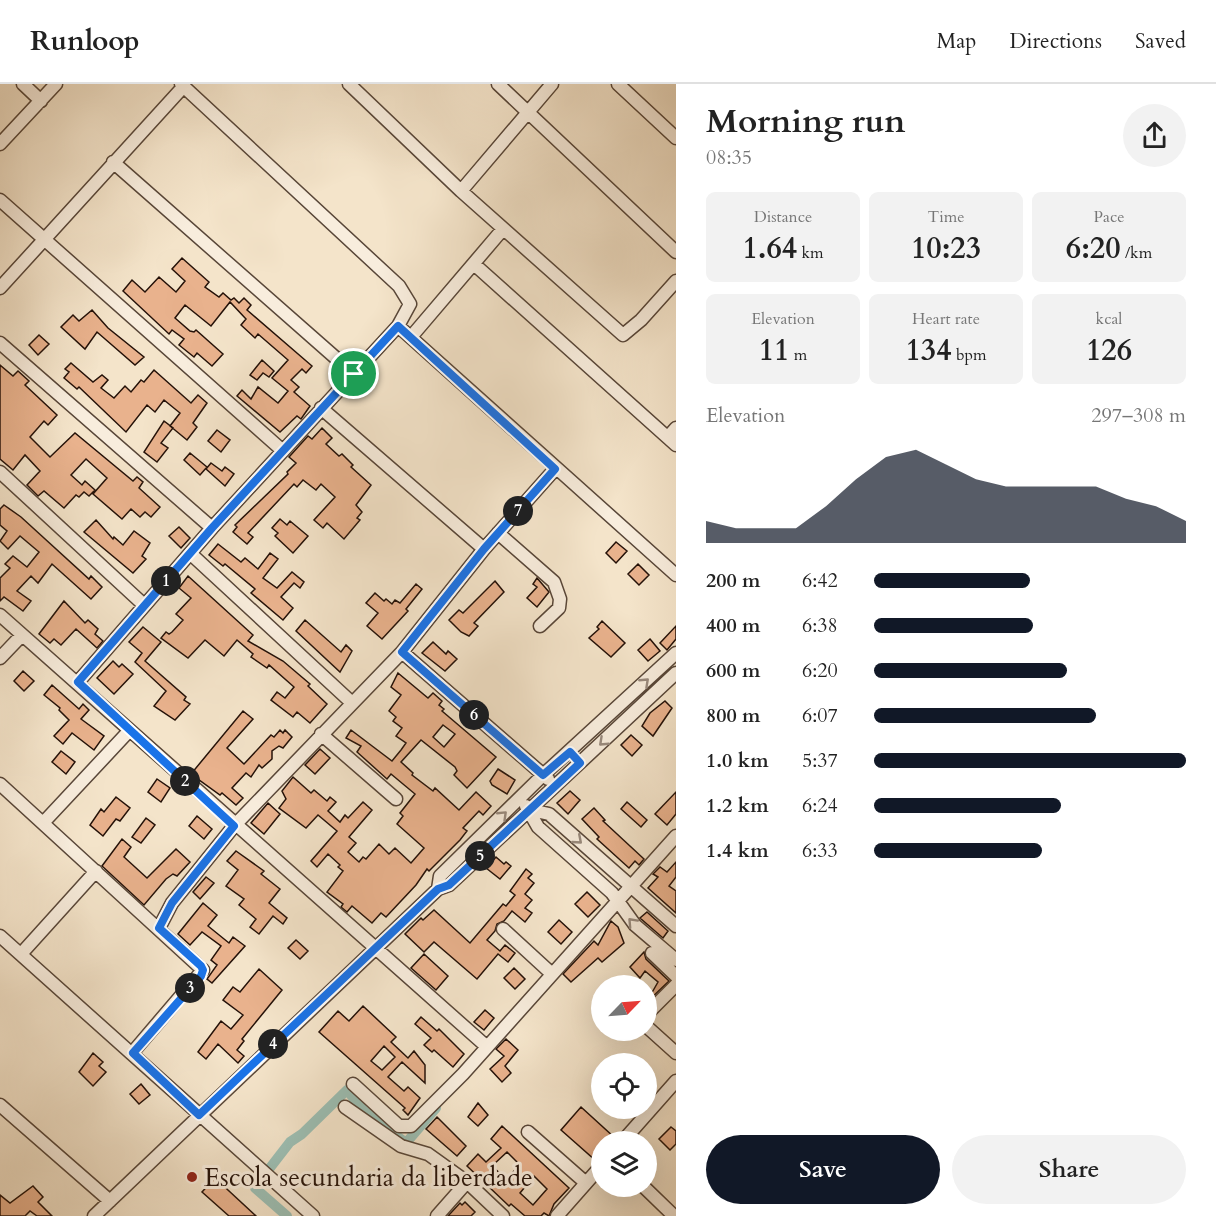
<!DOCTYPE html>
<meta charset="utf-8">
<style>
:root{--surface:#fff;--page:#f2f2f2;--text:#222;--muted:#767676;--line:#e0e0e0;--accent:#111827}
body{margin:0;font-family:Cardo,serif;background:var(--page);color:var(--text);height:100vh;display:flex;flex-direction:column;font-size:22px;white-space:nowrap}
*{box-sizing:border-box;margin:0}
p{font-size:20px;color:var(--muted)}
.icon{flex:none;width:33px;height:33px;fill:none;stroke:currentColor;stroke-width:2;stroke-linecap:round;stroke-linejoin:round}
.map{position:relative;flex:1;overflow:hidden}
.sheet{display:flex;flex-direction:column;background:var(--surface);width:540px}
.sheet>*{flex:none}
.needle{width:39px;rotate:65deg}
.tools{position:absolute;left:591px;top:891px;display:grid;gap:12px}
.tools a{display:grid;place-items:center;width:66px;height:66px;border-radius:50%;background:var(--surface);box-shadow:0 6px 24px #0002;font-size:30px}
.pin{position:absolute;display:grid;place-items:center;width:51px;height:51px;color:#fff;margin:-26px;border:3px solid #fff;border-radius:50%;box-shadow:0 2px 6px #0007}
.km{position:absolute;width:30px;height:30px;margin:-15px;border-radius:50%;background:#222;color:#fff;font-size:16px;line-height:30px;text-align:center}
.round{display:grid;place-items:center;flex:none;width:63px;height:63px;border-radius:32px;background:var(--page)}
.summary{display:flex;align-items:center;justify-content:space-between;height:102px;padding:0 30px}
h1{font-size:33px;font-weight:700;line-height:45px}
.figures{display:grid;grid-template-columns:repeat(3,1fr);gap:9px;height:102px;padding:6px 30px}
.figures div{display:grid;align-content:center;border-radius:9px;background:var(--page);text-align:center}
.figures b{font-size:30px;font-weight:700}
.figures small{font-size:16px;font-weight:400}
.figures p{font-size:16px}
.chart{height:168px;padding:12px 30px}
.chart p{display:flex;justify-content:space-between}
.chart svg{width:100%;height:108px;margin-top:6px;fill:var(--accent);opacity:.7}
.primary-button{display:flex;gap:12px;margin-top:auto;padding:12px 30px}
.primary-button a{flex:1;height:69px;border-radius:36px;background:var(--accent);color:#fff;font-size:24px;font-weight:700;line-height:69px;text-align:center}
.primary-button a+a{background:var(--page);color:var(--text)}
ul{padding:0 30px;list-style:none;font-size:20px}
li{display:grid;grid-template-columns:96px 72px 1fr;align-items:center;height:45px}
li i{height:15px;border-radius:8px;background:var(--accent)}
header{display:flex;align-items:center;gap:36px;box-sizing:border-box;height:84px;padding:0 30px;background:var(--surface);border-bottom:2px solid var(--line)}
header strong{font-size:28px}
nav{display:flex;gap:33px;margin-inline-start:auto;font-size:21px}
main{display:flex;flex:1;min-height:0}
.map>svg:first-child{display:block}
</style>
<header>
<strong>Runloop</strong>
<nav><a>Map</a><a>Directions</a><a>Saved</a></nav>
</header>
<main>
<div class="map">
<svg width="676" height="1132" viewBox="0 0 676 1132">
<rect width="100%" height="100%" fill="#f4e4ca"/>
<filter id="stains"><feTurbulence type="fractalNoise" baseFrequency=".00333" numOctaves="4"/><feColorMatrix values="0 0 0 0 .2 0 0 0 0 .09 0 0 0 0 .02 0 0 0 .5 -.17"/></filter>
<radialGradient id="worn" r=".72"><stop offset=".6" stop-color="#630" stop-opacity="0"/><stop offset="1" stop-color="#630" stop-opacity=".3"/></radialGradient>
<g fill="none" stroke-linecap="round" stroke-linejoin="round">
<path stroke="#9cbfb4" stroke-width="10" d="M266,1089l24,-31 12,-8 45,-44 17,21 42,32 30,-35
M255,1104l32,28"/>
</g>
<path fill="#e9b28d" stroke="#241108" stroke-width="1.5" fill-rule="evenodd" d="M182,174l27,24 -4,5 14,10 4,-4 8,7 3,-2 5,5 5,-5 7,7 -4,5 65,56 -6,7 -4,-4 -11,11 8,7 -5,5 16,14 -9,13 -4,-3 -17,16 -43,-36 5,-6 9,9 7,-12 20,16 10,-12 -16,-13 16,-18 -30,-26 -3,4 -14,-13 5,-6 -16,-17 -19,24 -26,-21 -10,13 15,13 4,1 2,-2 27,24 -11,12 -15,-13 -3,4 -15,-12 5,-6 -12,-9 -3,4 -46,-43 9,-11 13,12 14,-15 17,15 9,-11 -13,-12z
M92,226l16,18 36,29 -9,8 -38,-33 -12,17 -24,-22 12,-12 6,6z
M39,251l10,9 -11,11 -9,-10z
M262,276l12,11 -5,6 -6,-4 -6,7 -7,-5z
M71,279l22,19 9,-7 6,5 -7,8 13,10 11,-12 6,6 10,-12 3,2 10,-12 37,33 7,-8 9,8 -14,20 4,4 -10,13 -17,-14 10,-13 -16,-13 -9,12 -8,-7 -21,27 -47,-45 -2,2 -13,-11 5,-6 -4,-3z
M0,281l13,11 5,-5 11,10 -4,4 32,30 -9,10 -4,-4 -14,16 20,20 25,-24 58,48 4,-4 6,5 -4,6 21,19 -9,10 -6,-5 -5,5 -9,-8 -9,10 -29,-25 14,-16 -21,-19 -15,16 11,10 3,-4 10,9 -6,6 -5,-4 -5,5 -3,-2 -12,13 -20,-17 -6,5 -11,-11 13,-14 -15,-16 -12,15 -13,-11z
M164,337l9,7 -12,15 7,5 -11,14 -13,-10z
M322,344l10,10 -6,6 13,12 3,-2 11,11 -2,2 20,18 -15,20 6,7 -5,6 3,2 -16,19 -17,-16 -4,5 -9,-8 21,-23 -14,-13 -5,6 -13,-10 -6,7 -3,-3 -46,49 5,4 -6,7 -14,-12 4,-5 -2,-2 53,-51 -1,-2 9,-9 -7,-6 19,-21 4,3z
M217,346l13,10 -9,12 -13,-11z
M190,369l17,14 -7,8 -16,-15z
M211,379l11,8 3,-4 9,7 -9,12 -19,-17z
M4,421l17,12 68,62 2,-3 11,11 -11,12 -39,-35 -14,19 -7,-7 -14,15 14,10 -8,10 -19,-14 -4,4v-23l10,-10 -5,-4 8,-8 14,11 12,-15 -19,-16 -12,13 -8,-8 7,-10 -7,-6v-16z
M280,435l7,6 3,-4 18,15 -15,17 -18,-17 3,-3 -6,-5z
M96,436l17,19 1,-2 9,8 11,-14 16,12 -8,13 4,3 -13,14 -49,-41z
M179,443l11,11 -9,10 -12,-12z
M616,458l11,9 -11,12 -10,-10z
M218,460l23,18 4,-4 13,11 12,-16 8,6 -15,19 14,10 15,-16 12,10 -4,6 -6,-5 -13,14 12,11 -10,12 -32,-27 4,-4 -30,-25 -2,2 -14,-11z
M638,480l11,11 -10,10 -11,-11z
M188,492l65,59 -5,6 35,20 27,23 -2,2 19,18 -17,19 -13,-11 -4,5 -22,-17 6,-8 8,6 9,-11 -25,-22 -2,3 -16,-11 2,-3 -16,-14 -13,16 -19,-16 -17,18 -27,-20 5,-6 3,2 3,-2 11,-12 -7,-6 15,-16 -12,-10z
M537,494l12,14 -12,15 -10,-9 10,-11 -4,-3z
M495,497l9,11 -30,31 4,3 -9,10 -8,-4 -12,-12 10,-10 4,3z
M416,500l6,5 -16,20 2,2 -26,28 -15,-13 11,-13 -12,-10 9,-10 9,8 2,-2 6,5 3,-4 5,3z
M64,517l21,22 3,-3 10,9 -3,5 8,7 -6,7 -21,-19 -15,16 -7,-6 -4,4 -11,-9z
M305,536l36,32 5,-7 6,6 -12,21 -44,-41z
M602,537l23,22 -14,14 -22,-19 10,-9 -2,-2z
M676,542v13l-9,11 -7,-7z
M143,543l18,15 -16,19 41,36 -2,3 6,4 -15,16 -21,-14 12,-15 -31,-29 7,-9 -13,-11z
M650,555l10,12 -12,10 -10,-11z
M433,558l13,12 2,-3 9,8 -12,12 -23,-18z
M113,577l6,6 3,-3 11,10 -19,20 -17,-16z
M23,587l11,10 -10,10 -10,-10z
M398,589l30,25 5,-5 9,8 -3,4 5,4 -2,2 54,46 -29,31 -13,-13 3,-4 -2,-4 -34,-27 -20,22 12,11 -1,2 21,16 2,-3 24,22 17,-18 15,14 -8,9 -4,-4 -16,17 4,3 -7,9 -31,31 -2,-2 -11,16 -30,32 -5,-4 -9,10 -20,-17 -5,6 -6,-5 2,-3 -16,-12 16,-21 -5,-4 2,-2 -12,-11 -11,13 -6,-6 26,-30 -19,-16 -12,13 -27,-20 7,-9 -4,-8 11,-14 18,16 3,-3 13,11 3,-4 6,5 -8,9 12,11 5,-7 3,3 15,-16 9,8 -23,27 7,6 -8,9 11,10 4,-5 3,2 13,-15 10,10 6,-6 16,15 13,-15 -27,-24 6,-8 -3,-3 15,-19 -24,-20 -4,5 -30,-27 4,-6 -15,-8 5,-8 41,31 9,-11 5,-7 -10,-7 6,-8 -9,-7 3,-4 -7,-6 12,-16 -10,-8zM443,641l12,9 -11,13 -11,-10z
M52,601l27,24 4,-5 6,6 -8,9 23,17 -10,14 -22,-17 -9,11 -9,-8 15,-16 -10,-10 1,-2 -16,-13z
M665,617l7,7 -19,28 -11,-10 8,-13z
M243,627l10,8 -26,29 17,16 27,-29 3,2 6,-7 3,3 2,-3 7,7 -9,11 -4,-2 -7,5v8l-10,9 -3,-3 -8,12 -5,-4 -14,15 11,10 -7,7 -14,-12 -2,2 -29,-21z
M631,651l11,10 -10,11 -11,-11z
M320,665l10,9 -15,16 -10,-9z
M61,667l14,11 -9,12 -14,-12z
M498,685l17,11 -8,14 -15,-9 -2,-4z
M157,695l13,9 -9,14 -13,-10z
M570,707l10,9 -12,14 -11,-11z
M676,708v22l-9,11 -12,-11z
M116,713l14,11 -10,13 -4,-2 -13,17 -13,-11 11,-16 3,3z
M627,718l20,18 -6,7 -20,-18z
M268,719l12,11 -16,20 -13,-11z
M594,724l11,12 -2,1 41,38 -5,6 -4,-4 -6,7 -32,-29 2,-2 -17,-18z
M197,732l15,13 -8,10 -15,-13z
M146,734l9,7 -14,18 -9,-6z
M122,755l9,8 -7,10 23,21 29,-29 14,13 -13,14 -4,-2 -7,5 -22,26 -42,-39z
M236,767l28,20 -3,3 19,15 -11,14 18,15 -4,6 -10,-8 -14,18 -9,-7 6,-8 -17,-14 5,-6 -18,-13 12,-16 -11,-9z
M496,773l8,7 2,-2 5,4 -11,13 -14,-11z
M676,778v15l-7,9 7,5v22l-28,-25 10,-11 -5,-3 7,-7 7,5z
M526,785l6,5 -4,4 6,5 -9,11 7,6 -7,8 7,5 -7,9 -13,-11 -8,10 -7,3 -2,7 -8,9 13,11 5,-6 10,8 -7,9 -10,-8 -21,25 -43,-37 -10,10 -19,-18 16,-16 2,2 11,-10 36,33 33,-39 3,2 9,-11 -5,-4z
M206,793l8,6 -14,16 -7,-7z
M587,808l13,13 -12,12 -13,-13z
M203,819l14,12 -9,11 21,17 4,-6 12,9 -33,37 -5,-4 10,-14 -6,-5 10,-14 -19,-14 -12,13 -12,-11z
M647,828l21,19 -5,7 -23,-20z
M559,836l13,12 -11,12 -13,-12z
M611,837l7,6 6,16 -22,19 -4,-4 -27,24 -8,-8 31,-33 4,4z
M296,856l12,11 -8,8 -12,-11z
M644,868l2,7 23,22 -23,22 12,-21 -13,-11 -5,7 -10,-11z
M424,870l24,22 -12,14 -25,-22z
M514,884l11,11 -10,10 -11,-11z
M259,885l23,21 -40,49 2,2 -7,9 7,6 -6,7 -20,-19 -12,15 -8,-7 23,-31 10,8 12,-14 -20,-15 10,-13 7,5z
M363,922l33,31 -5,5 17,16 6,-7 11,14v18l-23,-21 -14,15 16,14 4,-4 12,11 -12,17 -5,-5 2,-2 -86,-76 19,-21 11,10zM384,962l11,11 -13,13 -11,-9z
M485,926l9,8 -10,12 -10,-8z
M421,933l16,14 2,-2 25,25 -11,13 -19,-17 -2,2 -8,-7 7,-7 -16,-14z
M506,955l12,11 -13,16 6,7 -9,9 -12,-13 14,-13 -8,-7z
M93,969l10,9 -4,4 7,6 -13,14 -14,-14z
M141,1000l9,11 -11,9 -9,-10z
M478,1019l10,12 -10,11 -10,-9z
M581,1023l34,31 -1,4h-12v13l-7,5 -34,-30z
M437,1033l29,29 -9,10 -31,-27z
M502,1042l67,62 -15,16 -5,12 -5,-3 -3,3h-16l-14,-12 -2,2 -42,-40 11,-12 8,8 15,-14 -10,-9zM507,1068l13,13 -14,14 -14,-13zM534,1092l13,13 -14,16 -13,-12z
M671,1043l5,4v13l-6,6 -11,-11z
M215,1094l41,38h-27l-27,-24z
M33,1102l10,11 -5,5 14,14h-15l-7,-5 -5,5h-25v-21l10,8z
M465,1118l10,10 -4,4h-23l12,-13 2,2z"/>
<g fill="none" stroke-linecap="round" stroke-linejoin="round">
<g stroke="#584638" stroke-width="15">
<path id="minor" d="M23,0l18,17
M349,0l112,107 162,144 18,-15 35,-39
M498,0l178,168
M618,0l58,54
M0,60l56,-60
M113,78l241,212
M461,107l91,-107
M0,116l283,251
M475,181l201,180
M0,204l184,-202
M398,242l278,249
M411,253l92,-108
M0,259l212,185
M321,324l163,141
M668,353l8,-9
M0,388l144,133
M498,449l56,49 6,17 -1,9 -19,18
M191,470l160,148
M0,531l486,431
M402,568l146,127
M0,574l22,-23
M78,598l134,-154 186,-202 12,-22 -11,-18 -218,-202
M321,650l75,65
M0,700l203,186 -70,82
M526,722l12,21 74,66 23,32 41,35
M531,726l18,4 127,112
M43,739l86,-92
M438,805l2,-13 103,-101 133,-122
M159,844l13,-25 62,-77 168,-174 82,-103 71,-80
M503,845l49,45
M0,852l313,280
M652,869l24,23
M21,870l75,-83
M646,931l30,-30
M646,942l30,27
M353,1000l46,42h12l52,-52 213,-238
M0,1021l110,96
M345,1023l56,39 27,8 39,28 36,34
M528,1048l58,51
M622,1058l54,-61
M643,1102l31,30
M94,1132l344,-327 11,-4 227,-212
M437,1132l30,-34
M557,1132l45,-51"/>
</g>
<use href="#minor" stroke="#f8eddd" stroke-width="12"/>
</g>
<defs><path id="oneway-chevron" d="M-2-3.5L2.5 0L-2 3.5" fill="none" stroke-width="1.6" stroke-linecap="round" stroke-linejoin="round" transform="scale(1.5)"/></defs>
<g stroke="#998a7d">
<use href="#oneway-chevron" transform="translate(645 598) rotate(-43)"/>
<use href="#oneway-chevron" transform="translate(603 658) rotate(137)"/>
<use href="#oneway-chevron" transform="translate(503 731) rotate(-44)"/>
<use href="#oneway-chevron" transform="translate(578 756) rotate(41)"/>
<use href="#oneway-chevron" transform="translate(632 838) rotate(-133)"/>
</g>
<g fill="none" stroke-linecap="round" stroke-linejoin="round">
<g stroke="#fff" stroke-width="12">
<path id="route" d="M398,242l157,143 -71,80 -82,103 141,123 27,-23 10,11 -131,122 -11,4 -239,226 -66,-62 68,-77 2,-6 -2,-4 -42,-38 13,-25 62,-77 -156,-144 134,-154z"/>
</g>
<use href="#route" stroke="#1a73e8" stroke-width="8"/>
</g>
<circle fill="#8f2418" stroke="#f8eddd" stroke-width="2" cx="192" cy="1093" r="6"/>
<g text-anchor="middle" dominant-baseline="central" stroke-width="6" stroke-linejoin="round" paint-order="stroke">
<g font-size="26" fill="#241108" stroke="#f8eddd" text-anchor="start">
<text x="204" y="1093">Escola secundaria da liberdade</text>
</g>
</g>
<rect width="100%" height="100%" filter="url(#stains)"/>
<rect width="100%" height="100%" fill="url(#worn)"/>
</svg>
<div class="tools">
<a><svg class="needle" viewBox="-14 -14 28 28"><path d="M0-13l5 13h-10z" fill="#e53935"/><path d="M0 13l5-13h-10z" fill="#767676"/></svg></a>
<a><svg class="icon" aria-label="locate" viewBox="0 0 24 24"><circle cx="12" cy="12" r="6"/><path d="M12 2v4M12 18v4M2 12h4M18 12h4"/></svg></a>
<a><svg class="icon" aria-label="layers" viewBox="0 0 24 24"><path d="M12 4l9 5-9 5-9-5zM3 14l9 5 9-5"/></svg></a>
</div>
<div class="pin" style="left:354px;top:290px;background:#1e9e55"><svg class="icon" aria-label="arrive" viewBox="0 0 24 24"><path d="M6 21V4h12l-3 4 3 4H6"/></svg></div>
<b class="km" style="left:166px;top:497px">1</b>
<b class="km" style="left:185px;top:697px">2</b>
<b class="km" style="left:190px;top:904px">3</b>
<b class="km" style="left:273px;top:960px">4</b>
<b class="km" style="left:480px;top:772px">5</b>
<b class="km" style="left:474px;top:631px">6</b>
<b class="km" style="left:518px;top:427px">7</b>
</div>
<section class="sheet">
<div class="summary"><div><h1>Morning run</h1><p>08:35</p></div><a class="round"><svg class="icon" aria-label="share" viewBox="0 0 24 24"><path d="M12 15V3M7 8l5-5 5 5M5 13v7h14v-7"/></svg></a></div>
<div class="figures">
<div><p>Distance</p><b>1.64<small> km</small></b></div>
<div><p>Time</p><b>10:23</b></div>
<div><p>Pace</p><b>6:20<small> /km</small></b></div>
</div>
<div class="figures">
<div><p>Elevation</p><b>11<small> m</small></b></div>
<div><p>Heart rate</p><b>134<small> bpm</small></b></div>
<div><p>kcal</p><b>126</b></div>
</div>
<div class="chart"><p><span>Elevation</span>297–308 m</p>
<svg viewBox="0 0 160 44" preserveAspectRatio="none"><path d="M0 44V35L10 38L20 38L30 38L40 29L50 18L60 9L70 6L80 12L90 18L100 21L110 21L120 21L130 21L140 26L150 29L160 35V44z"/></svg>
</div>
<ul>
<li><b>200 m</b>6:42<i style="width:50%"></i></li>
<li><b>400 m</b>6:38<i style="width:51%"></i></li>
<li><b>600 m</b>6:20<i style="width:62%"></i></li>
<li><b>800 m</b>6:07<i style="width:71%"></i></li>
<li><b>1.0 km</b>5:37<i style="width:100%"></i></li>
<li><b>1.2 km</b>6:24<i style="width:60%"></i></li>
<li><b>1.4 km</b>6:33<i style="width:54%"></i></li>
</ul>
<div class="primary-button"><a>Save</a><a>Share</a></div>
</section>
</main>
